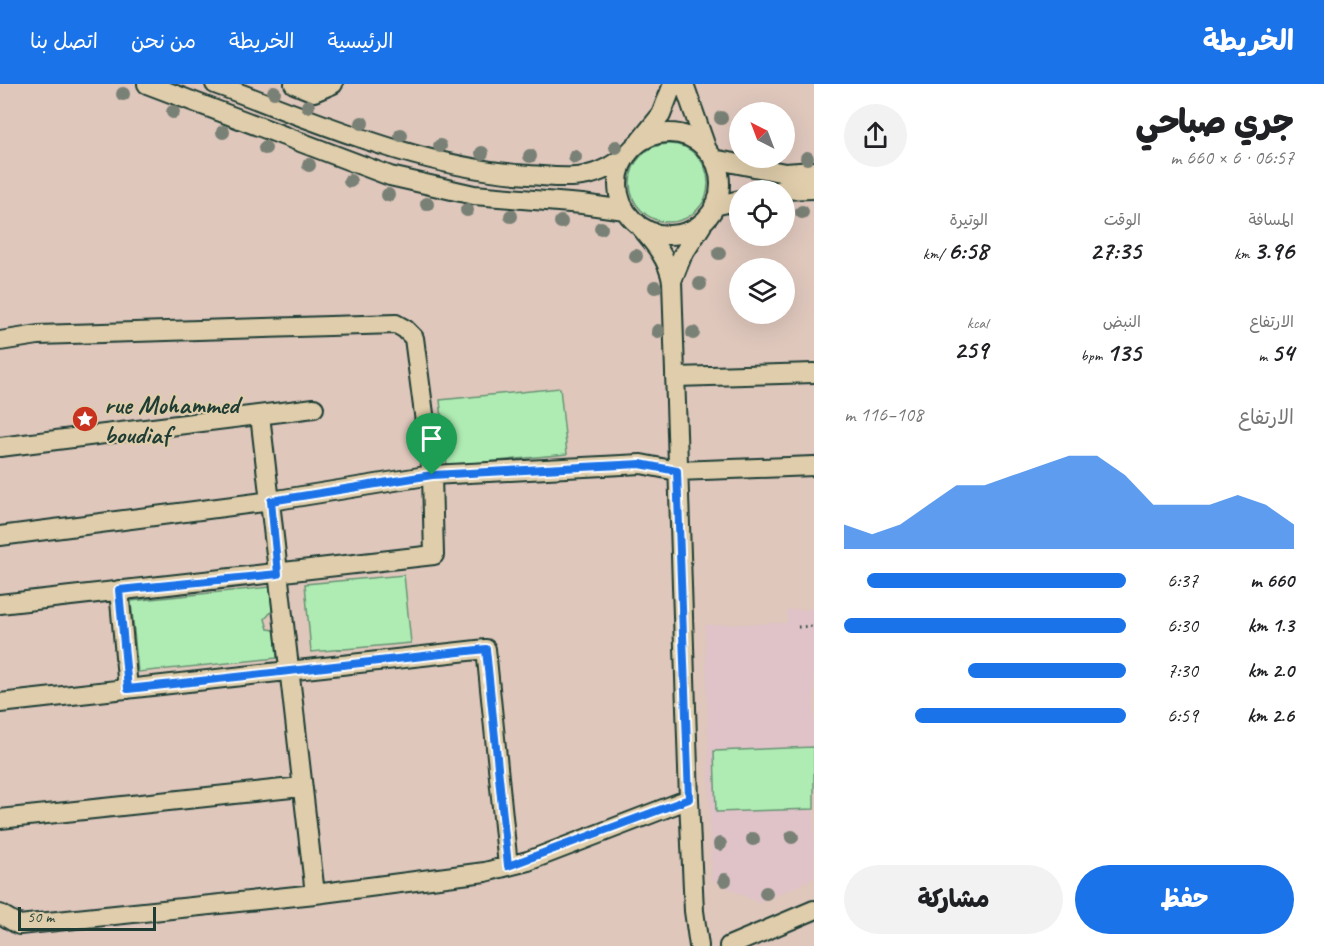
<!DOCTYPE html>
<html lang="ar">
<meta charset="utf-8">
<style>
:root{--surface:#fff;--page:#f2f2f2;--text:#202124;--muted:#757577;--accent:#1a73e8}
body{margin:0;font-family:Caveat,"Playpen Sans Arabic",sans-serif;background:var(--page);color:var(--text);direction:rtl;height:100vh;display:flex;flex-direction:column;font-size:22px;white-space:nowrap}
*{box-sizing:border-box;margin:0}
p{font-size:20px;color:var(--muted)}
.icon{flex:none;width:33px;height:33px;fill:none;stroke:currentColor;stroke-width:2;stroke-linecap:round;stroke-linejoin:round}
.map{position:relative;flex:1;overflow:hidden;direction:ltr}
.panel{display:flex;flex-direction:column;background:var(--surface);width:510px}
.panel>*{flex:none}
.needle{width:39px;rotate:318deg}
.fabs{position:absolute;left:729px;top:18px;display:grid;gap:12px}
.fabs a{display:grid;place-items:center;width:66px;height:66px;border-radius:50%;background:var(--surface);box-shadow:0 6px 24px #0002;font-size:30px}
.scale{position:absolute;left:18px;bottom:15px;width:138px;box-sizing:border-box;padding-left:6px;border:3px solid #1f3d34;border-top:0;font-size:16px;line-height:21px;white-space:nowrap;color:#1f3d34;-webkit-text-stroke:4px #dfcdab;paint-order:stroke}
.pin{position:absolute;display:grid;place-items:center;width:51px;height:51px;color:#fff;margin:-62px -26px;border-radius:50% 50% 50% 0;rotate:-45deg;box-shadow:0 0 6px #0007}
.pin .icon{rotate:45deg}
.round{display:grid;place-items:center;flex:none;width:63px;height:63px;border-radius:32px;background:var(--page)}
.head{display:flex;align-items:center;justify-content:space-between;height:102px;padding:0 30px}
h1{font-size:33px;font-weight:800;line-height:45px}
.metrics{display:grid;grid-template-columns:repeat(3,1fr);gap:9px;height:102px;padding:6px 30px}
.metrics div{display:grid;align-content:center}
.metrics b{font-size:26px;font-weight:800}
.metrics small{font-size:16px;font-weight:400}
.metrics p{font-size:16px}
.chart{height:168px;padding:12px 30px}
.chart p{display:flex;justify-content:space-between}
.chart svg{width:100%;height:108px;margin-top:6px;fill:var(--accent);opacity:.7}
.primary-button{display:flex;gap:12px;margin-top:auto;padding:12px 30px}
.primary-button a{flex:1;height:69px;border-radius:36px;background:var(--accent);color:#fff;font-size:24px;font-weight:800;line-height:69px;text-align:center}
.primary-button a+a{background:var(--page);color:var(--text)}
ul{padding:0 30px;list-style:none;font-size:20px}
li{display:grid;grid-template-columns:96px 72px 1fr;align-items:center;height:45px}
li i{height:15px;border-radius:8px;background:var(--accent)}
header{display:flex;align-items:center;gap:36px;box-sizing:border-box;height:84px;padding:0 30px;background:var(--accent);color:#fff}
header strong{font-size:28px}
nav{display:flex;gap:33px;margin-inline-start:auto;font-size:21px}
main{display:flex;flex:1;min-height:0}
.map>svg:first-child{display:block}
</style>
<header>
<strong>الخريطة</strong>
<nav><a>الرئيسية</a><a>الخريطة</a><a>من نحن</a><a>اتصل بنا</a></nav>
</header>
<main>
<section class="panel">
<div class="head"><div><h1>جري صباحي</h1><p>06:57 · 6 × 660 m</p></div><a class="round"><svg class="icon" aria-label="share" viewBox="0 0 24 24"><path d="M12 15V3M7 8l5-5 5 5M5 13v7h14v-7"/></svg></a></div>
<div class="metrics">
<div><p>المسافة</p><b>3.96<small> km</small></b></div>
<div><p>الوقت</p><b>27:35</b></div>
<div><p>الوتيرة</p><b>6:58<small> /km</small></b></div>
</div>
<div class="metrics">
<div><p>الارتفاع</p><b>54<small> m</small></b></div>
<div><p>النبض</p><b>135<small> bpm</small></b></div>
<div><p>kcal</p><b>259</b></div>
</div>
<div class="chart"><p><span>الارتفاع</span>108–116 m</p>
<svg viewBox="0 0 160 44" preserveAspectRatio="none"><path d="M0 44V34L10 38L20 34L30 26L40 18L50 18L60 14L70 10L80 6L90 6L100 14L110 26L120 26L130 26L140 22L150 26L160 34V44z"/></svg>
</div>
<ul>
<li><b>660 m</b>6:37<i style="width:92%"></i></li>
<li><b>1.3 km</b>6:30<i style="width:100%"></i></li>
<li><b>2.0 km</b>7:30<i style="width:56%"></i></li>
<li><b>2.6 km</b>6:59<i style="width:75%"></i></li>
</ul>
<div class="primary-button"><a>حفظ</a><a>مشاركة</a></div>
</section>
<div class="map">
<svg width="814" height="862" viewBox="0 0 814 862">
<rect width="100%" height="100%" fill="#dfc7bc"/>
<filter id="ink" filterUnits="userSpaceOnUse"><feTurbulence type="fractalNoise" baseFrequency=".0167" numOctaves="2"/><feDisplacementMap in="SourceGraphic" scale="12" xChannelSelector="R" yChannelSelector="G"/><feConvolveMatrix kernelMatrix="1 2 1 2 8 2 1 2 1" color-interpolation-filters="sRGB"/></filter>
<g filter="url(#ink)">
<path fill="#dfc3c8" d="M814,525v269l-55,25 -47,-23 -7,-255 82,-2v-13z"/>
<path fill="#afecb3" stroke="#679474" stroke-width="1.5" d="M630 99a39 39 0 1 1 78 0a39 39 0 1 1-78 0Z
M560,304l7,66 -120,12 -7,-66z
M404,491l7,68 -100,9 -6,-68z
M270,503l2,24 -7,8 3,10 7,1 2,28 -139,14 -7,-71z
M814,663v62l-98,3 -2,-61z"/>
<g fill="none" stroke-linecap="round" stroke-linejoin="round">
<g stroke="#1f3d34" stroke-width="22">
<path id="street" d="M147,0l243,92 84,19 108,9 43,6
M215,0c101,37 204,84 314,91 17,1 37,4 54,1 18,-3 30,-11 45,-22
M294,0l20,8 19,-8
M684,0l23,66
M618 100a51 51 0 1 1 102 0a51 51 0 1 1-102 0Z
M640,57l21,-26 12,-31
M713,75l72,14 29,-2
M780,106l34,-1
M714,122l26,-6
M637,139c16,19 30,33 35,58l17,518 5,112 5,35
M672,197l10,-25 20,-31
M0,257l38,-6 358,-11 9,5 9,9 18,137 2,80 -434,49
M675,293l139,-4
M260,331l55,479
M0,363l314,-39
M0,452l271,-35 161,-26 209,-11 36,7 137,-5
M119,506l9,99
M0,619l486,-54 22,217
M0,735l301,-32
M0,830l19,11 296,-31 170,-22 43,-11 161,-62
M729,862l85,-36"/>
</g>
<path stroke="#1f3d34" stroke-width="3" stroke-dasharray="1.5 4.5" stroke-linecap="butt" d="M798,543l16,-1"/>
<use href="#street" stroke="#dfcdab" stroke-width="18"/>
</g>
<g fill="#798074">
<circle cx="274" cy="8" r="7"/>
<circle cx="123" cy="10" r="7"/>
<circle cx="308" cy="22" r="7"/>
<circle cx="173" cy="28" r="7"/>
<circle cx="721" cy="34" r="7"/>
<circle cx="362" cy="39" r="7"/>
<circle cx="223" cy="48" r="7"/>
<circle cx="401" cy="51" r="7"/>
<circle cx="440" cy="62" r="7"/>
<circle cx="616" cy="63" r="7"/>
<circle cx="265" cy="64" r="7"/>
<circle cx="482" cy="69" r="7"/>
<circle cx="530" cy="72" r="7"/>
<circle cx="575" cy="73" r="7"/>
<circle cx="807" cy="74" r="7"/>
<circle cx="309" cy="81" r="7"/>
<circle cx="350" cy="97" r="7"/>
<circle cx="388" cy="111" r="7"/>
<circle cx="427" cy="120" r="7"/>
<circle cx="467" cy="126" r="7"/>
<circle cx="802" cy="128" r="7"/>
<circle cx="511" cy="132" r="7"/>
<circle cx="561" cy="138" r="7"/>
<circle cx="601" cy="144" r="7"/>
<circle cx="719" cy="169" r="7"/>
<circle cx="636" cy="172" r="7"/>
<circle cx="700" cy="200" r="7"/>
<circle cx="655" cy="203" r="7"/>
<circle cx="658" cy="247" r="7"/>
<circle cx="693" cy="249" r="7"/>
<circle cx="792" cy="753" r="7"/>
<circle cx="753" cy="755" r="7"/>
<circle cx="720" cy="760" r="7"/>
<circle cx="725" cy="796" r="7"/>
<circle cx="766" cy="809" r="7"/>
</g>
</g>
<g fill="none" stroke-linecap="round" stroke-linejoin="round" filter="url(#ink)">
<g stroke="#fff" stroke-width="12">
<path id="route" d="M640,380l37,7 12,328 -181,67 -22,-217 -358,40 -9,-99 159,-16 -7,-73 161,-26z"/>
</g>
<use href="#route" stroke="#1a73e8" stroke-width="8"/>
</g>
<defs>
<g id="sight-disc" transform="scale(1.35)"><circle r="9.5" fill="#c8321e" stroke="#dfcdab"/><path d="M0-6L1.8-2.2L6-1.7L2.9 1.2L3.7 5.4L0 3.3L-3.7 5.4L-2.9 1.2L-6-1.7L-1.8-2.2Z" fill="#fff"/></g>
</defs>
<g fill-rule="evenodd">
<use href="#sight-disc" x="85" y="335"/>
</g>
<g text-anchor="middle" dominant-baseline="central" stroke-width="4.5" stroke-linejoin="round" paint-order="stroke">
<g font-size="26" font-weight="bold" fill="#1f3d34" stroke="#dfcdab" text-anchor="start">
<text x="104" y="320">rue Mohammed<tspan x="104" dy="30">boudiaf</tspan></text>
</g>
</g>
</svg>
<div class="fabs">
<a><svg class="needle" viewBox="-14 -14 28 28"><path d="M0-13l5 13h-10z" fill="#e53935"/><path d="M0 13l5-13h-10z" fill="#757577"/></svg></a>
<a><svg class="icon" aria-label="locate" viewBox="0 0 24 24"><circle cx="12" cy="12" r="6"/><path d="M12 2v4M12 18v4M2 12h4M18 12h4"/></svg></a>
<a><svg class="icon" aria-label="layers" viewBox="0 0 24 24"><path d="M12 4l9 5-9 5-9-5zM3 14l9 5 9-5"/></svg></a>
</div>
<div class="scale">50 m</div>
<div class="pin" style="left:432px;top:391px;background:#1e9e55"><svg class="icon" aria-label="arrive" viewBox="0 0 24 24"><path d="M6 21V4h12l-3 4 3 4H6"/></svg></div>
</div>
</main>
